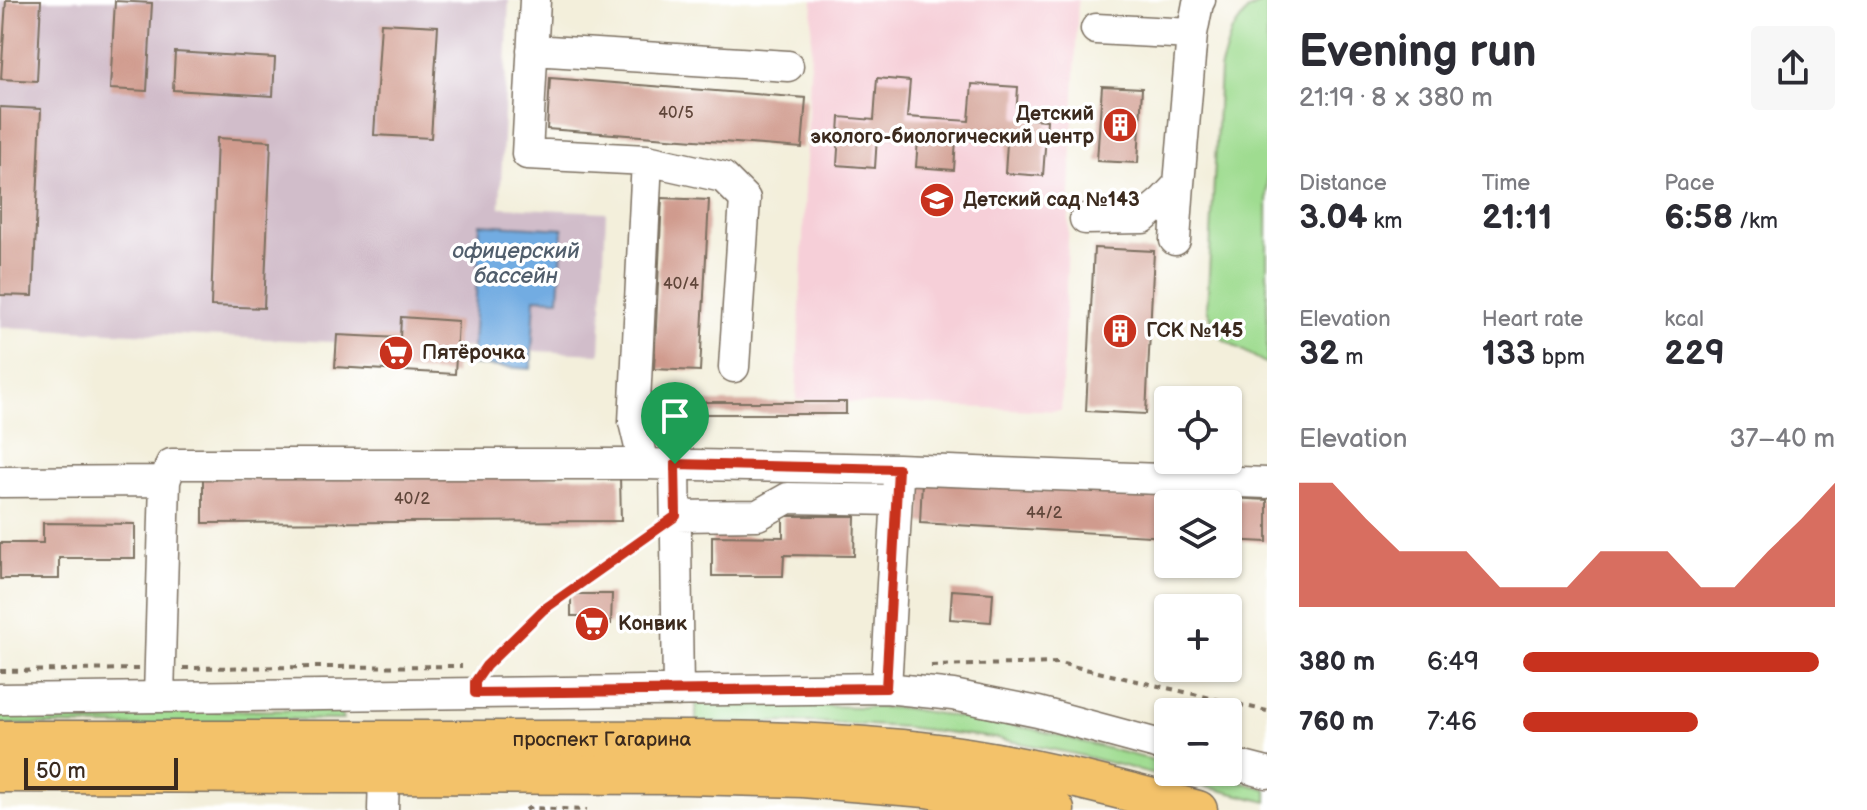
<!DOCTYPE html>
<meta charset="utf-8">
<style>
:root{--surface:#fff;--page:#f7f7f7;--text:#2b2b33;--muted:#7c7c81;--accent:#c8321e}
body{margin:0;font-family:"Balsamiq Sans",sans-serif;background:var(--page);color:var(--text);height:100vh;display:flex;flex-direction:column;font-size:30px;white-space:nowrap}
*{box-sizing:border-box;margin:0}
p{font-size:26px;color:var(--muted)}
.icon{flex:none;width:44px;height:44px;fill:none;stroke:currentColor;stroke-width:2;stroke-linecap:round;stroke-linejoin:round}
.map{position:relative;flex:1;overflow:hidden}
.drawer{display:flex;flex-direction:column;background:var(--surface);width:600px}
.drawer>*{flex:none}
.buttons{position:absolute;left:1154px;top:386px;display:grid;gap:16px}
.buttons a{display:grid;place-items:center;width:88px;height:88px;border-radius:8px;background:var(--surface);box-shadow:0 2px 6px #0004;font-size:40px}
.scale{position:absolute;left:24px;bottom:20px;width:154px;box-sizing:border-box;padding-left:8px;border:4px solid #3b2a1e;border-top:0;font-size:22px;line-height:28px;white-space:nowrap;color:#3b2a1e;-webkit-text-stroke:6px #fff;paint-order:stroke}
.pin{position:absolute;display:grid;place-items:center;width:68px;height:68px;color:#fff;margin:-82px -34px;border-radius:50% 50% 50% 0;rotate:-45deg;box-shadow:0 0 8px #0007}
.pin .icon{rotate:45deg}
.round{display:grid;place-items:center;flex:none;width:84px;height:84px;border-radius:8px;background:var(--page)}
.summary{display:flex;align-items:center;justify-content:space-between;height:136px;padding:0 32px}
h1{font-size:44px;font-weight:700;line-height:60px}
.metrics{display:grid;grid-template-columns:repeat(3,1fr);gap:12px;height:136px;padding:8px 32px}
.metrics div{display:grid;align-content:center}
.metrics b{font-size:34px;font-weight:700}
.metrics small{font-size:22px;font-weight:400}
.metrics p{font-size:22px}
.chart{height:224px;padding:16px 32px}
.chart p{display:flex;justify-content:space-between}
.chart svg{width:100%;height:144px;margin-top:8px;fill:var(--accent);opacity:.7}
ul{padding:0 32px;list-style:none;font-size:26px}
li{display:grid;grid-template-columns:128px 96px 1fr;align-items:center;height:60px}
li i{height:20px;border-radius:10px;background:var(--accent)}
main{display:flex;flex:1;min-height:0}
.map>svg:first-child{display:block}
</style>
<main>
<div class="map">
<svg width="1267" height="810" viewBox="0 0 1267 810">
<rect width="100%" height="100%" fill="#fff"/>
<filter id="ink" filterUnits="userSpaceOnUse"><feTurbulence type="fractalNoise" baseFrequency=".0125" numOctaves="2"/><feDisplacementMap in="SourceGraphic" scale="16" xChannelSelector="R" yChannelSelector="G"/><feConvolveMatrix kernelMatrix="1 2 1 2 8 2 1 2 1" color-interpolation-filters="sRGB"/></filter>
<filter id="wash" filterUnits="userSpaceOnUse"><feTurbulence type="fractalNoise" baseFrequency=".006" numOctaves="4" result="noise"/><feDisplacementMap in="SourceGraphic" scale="32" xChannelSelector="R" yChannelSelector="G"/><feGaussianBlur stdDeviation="1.8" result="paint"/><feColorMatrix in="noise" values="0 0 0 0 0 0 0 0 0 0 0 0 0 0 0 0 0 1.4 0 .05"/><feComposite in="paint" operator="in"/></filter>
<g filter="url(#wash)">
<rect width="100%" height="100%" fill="#f3efdb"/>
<path fill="#f6cfd8" d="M813,0h265l-17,411 -265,-11z"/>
<path fill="#d1bdca" d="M0,0h509l-9,207 106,5 -6,142 -600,-27z"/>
<path fill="#9fdc90" stroke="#6d8357" stroke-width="2" d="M1267,0v364l-46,-26 -14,-29 13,-239 11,-37 16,-22z
M696,703l207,5 130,21 135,35v8h32l67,17v13l-192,-48 -81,-16 -90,-11 -92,-5 -116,1z
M341,710l2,10 -75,-1 -39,9 -229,-4v-12z"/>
<path fill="#72ace2" stroke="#566b80" stroke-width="2" d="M480,224l83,5 -4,70 -24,-1 -4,71 -59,-4z"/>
<g id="blocks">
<path fill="#d09b8e" d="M6,0h35l-4,81 -36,-2z
M115,1l37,2 -5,88 -37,-2z
M381,23l57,3 -7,112 -57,-3z
M175,52l100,6 -2,38 -100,-6z
M550,78l256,20 -4,50 -255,-19z
M877,78l33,3 -3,36 62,4 3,-37 46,3 -2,31 31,2 -4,56 -38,-3 2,-30 -51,-4 -2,31 -38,-3 2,-28 -41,-3 -2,32 -38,-3 3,-48 34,3z
M1102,86l40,2 -4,75 -41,-2z
M0,107l41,2 -8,187 -33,-1z
M217,138l54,3 -7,167 -53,-2z
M662,198l47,2 -9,171 -46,-2z
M1094,248l60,3 -8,163 -60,-3z
M401,317l57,4 -3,53 -120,-7 2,-32 63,3z
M666,402h180v12h-180z
M620,476l1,45 -418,2v-45z
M922,481l345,19v42l-39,-2v-36h-60v33l-248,-14z
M783,516h72l-1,40 -70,-1 -1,21h-71v-40l71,1z
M43,523l92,1v34h-76v21h-59v-36h43z
M952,590l41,3 -2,29 -41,-3z
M571,594h41l-1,30h-19v-8h-21z"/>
</g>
</g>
<g filter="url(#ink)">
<use href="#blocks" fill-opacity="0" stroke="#7b6f60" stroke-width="2"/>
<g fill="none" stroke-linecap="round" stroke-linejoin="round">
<g stroke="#7b6f60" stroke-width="33">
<path id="minor" d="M535,0l-8,154 120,6 -13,262 10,42
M1096,29l96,5
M532,50l256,16
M647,160l76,17 22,22 -11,168
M1085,219l58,-1 20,-17 16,-17 13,-150 6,-31 2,-3
M1175,240l4,-56
M675,464l3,227
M0,482l165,-1
M676,516l82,-1 30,-17 109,2
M886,688l12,-209
M159,697l6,-216 6,-17h473l254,5 369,14
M0,699l886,-11 67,7 85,17 130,35
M1228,763l39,10
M383,810l1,-36"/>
</g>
<g stroke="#7b6f60" stroke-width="41">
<g id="major">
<path id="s1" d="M0,740c176,0 351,0 527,0 131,0 263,-3 393,11 94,10 187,35 278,59"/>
<path d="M0,773l685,2 117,3 124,10 129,22"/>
</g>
</g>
<path stroke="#7b6f60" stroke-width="4" stroke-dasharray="6 6" stroke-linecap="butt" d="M931,666l128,-3 208,48
M485,667l58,-57 109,-77
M183,668l279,-2
M0,671l138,-2
M526,810l3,-2 58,2"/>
<use href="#minor" stroke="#fff" stroke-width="30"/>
<use href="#major" stroke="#f3c26a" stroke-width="38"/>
</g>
</g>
<g fill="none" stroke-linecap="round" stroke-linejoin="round" filter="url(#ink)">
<g stroke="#fff" stroke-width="16">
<path id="route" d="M675,464l223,5 -12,219 -411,5v-11l11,-16 57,-56 133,-94z"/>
</g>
<use href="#route" stroke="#c8321e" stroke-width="10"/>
</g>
<defs>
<g id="building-disc" transform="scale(1.8)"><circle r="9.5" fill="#c8321e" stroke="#fff"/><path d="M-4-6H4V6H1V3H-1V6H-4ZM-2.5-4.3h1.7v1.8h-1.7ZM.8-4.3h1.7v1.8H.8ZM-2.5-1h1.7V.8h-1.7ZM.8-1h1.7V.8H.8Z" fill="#fff"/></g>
<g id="school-disc" transform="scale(1.8)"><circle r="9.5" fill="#c8321e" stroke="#fff"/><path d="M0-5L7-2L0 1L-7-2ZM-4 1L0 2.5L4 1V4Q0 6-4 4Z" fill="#fff"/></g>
<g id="supermarket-disc" transform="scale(1.8)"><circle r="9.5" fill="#c8321e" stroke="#fff"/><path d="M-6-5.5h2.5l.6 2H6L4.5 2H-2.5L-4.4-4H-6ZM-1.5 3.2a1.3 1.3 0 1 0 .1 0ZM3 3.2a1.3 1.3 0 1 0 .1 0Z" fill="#fff"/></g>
</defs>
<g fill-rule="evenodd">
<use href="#building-disc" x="1120" y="125"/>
<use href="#school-disc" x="937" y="200"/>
<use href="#building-disc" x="1120" y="331"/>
<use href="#supermarket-disc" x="396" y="353"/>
<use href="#supermarket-disc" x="592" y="624"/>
</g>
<g text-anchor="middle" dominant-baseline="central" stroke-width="7" stroke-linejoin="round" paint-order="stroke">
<g font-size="16" fill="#60463a">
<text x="676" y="113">40/5</text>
<text x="681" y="284">40/4</text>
<text x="412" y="499">40/2</text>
<text x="1044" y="513">44/2</text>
</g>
<g font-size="20" font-weight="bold" fill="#3b2a1e" stroke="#fff" text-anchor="start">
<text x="1094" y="114" text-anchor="end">Детский<tspan x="1094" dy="23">эколого-биологический центр</tspan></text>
<text x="963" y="200">Детский сад №143</text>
<text x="1146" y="331">ГСК №145</text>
<text x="422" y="353">Пятёрочка</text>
<text x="618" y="624">Конвик</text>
</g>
<g font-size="20" fill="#3b2a1e" stroke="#fff">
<text stroke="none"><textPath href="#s1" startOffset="602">проспект Гагарина</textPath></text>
</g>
<g font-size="22" font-style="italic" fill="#515e6c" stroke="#fff">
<text x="516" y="251">офицерский<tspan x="516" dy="25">бассейн</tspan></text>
</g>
</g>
</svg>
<div class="buttons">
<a><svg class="icon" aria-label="locate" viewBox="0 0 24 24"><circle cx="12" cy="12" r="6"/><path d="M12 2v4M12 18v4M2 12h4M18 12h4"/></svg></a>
<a><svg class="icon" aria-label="layers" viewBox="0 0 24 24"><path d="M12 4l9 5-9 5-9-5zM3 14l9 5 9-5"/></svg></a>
<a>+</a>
<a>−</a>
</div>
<div class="scale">50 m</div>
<div class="pin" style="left:675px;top:464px;background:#1e9e55"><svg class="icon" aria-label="arrive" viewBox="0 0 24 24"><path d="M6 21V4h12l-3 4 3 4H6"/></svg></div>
</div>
<section class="drawer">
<div class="summary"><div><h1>Evening run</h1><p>21:19 · 8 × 380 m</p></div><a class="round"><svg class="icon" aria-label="share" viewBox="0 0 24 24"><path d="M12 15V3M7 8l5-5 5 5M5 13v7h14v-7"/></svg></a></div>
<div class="metrics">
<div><p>Distance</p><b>3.04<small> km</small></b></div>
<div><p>Time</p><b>21:11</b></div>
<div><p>Pace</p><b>6:58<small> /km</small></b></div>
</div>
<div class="metrics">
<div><p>Elevation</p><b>32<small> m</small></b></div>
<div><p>Heart rate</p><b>133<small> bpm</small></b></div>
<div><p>kcal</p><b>229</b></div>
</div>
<div class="chart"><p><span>Elevation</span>37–40 m</p>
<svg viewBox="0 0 160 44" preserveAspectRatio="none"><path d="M0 44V6L10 6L20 17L30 27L40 27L50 27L60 38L70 38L80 38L90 27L100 27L110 27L120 38L130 38L140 27L150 17L160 6V44z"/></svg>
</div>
<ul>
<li><b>380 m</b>6:49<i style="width:95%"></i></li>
<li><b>760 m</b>7:46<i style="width:56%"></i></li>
</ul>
</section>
</main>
